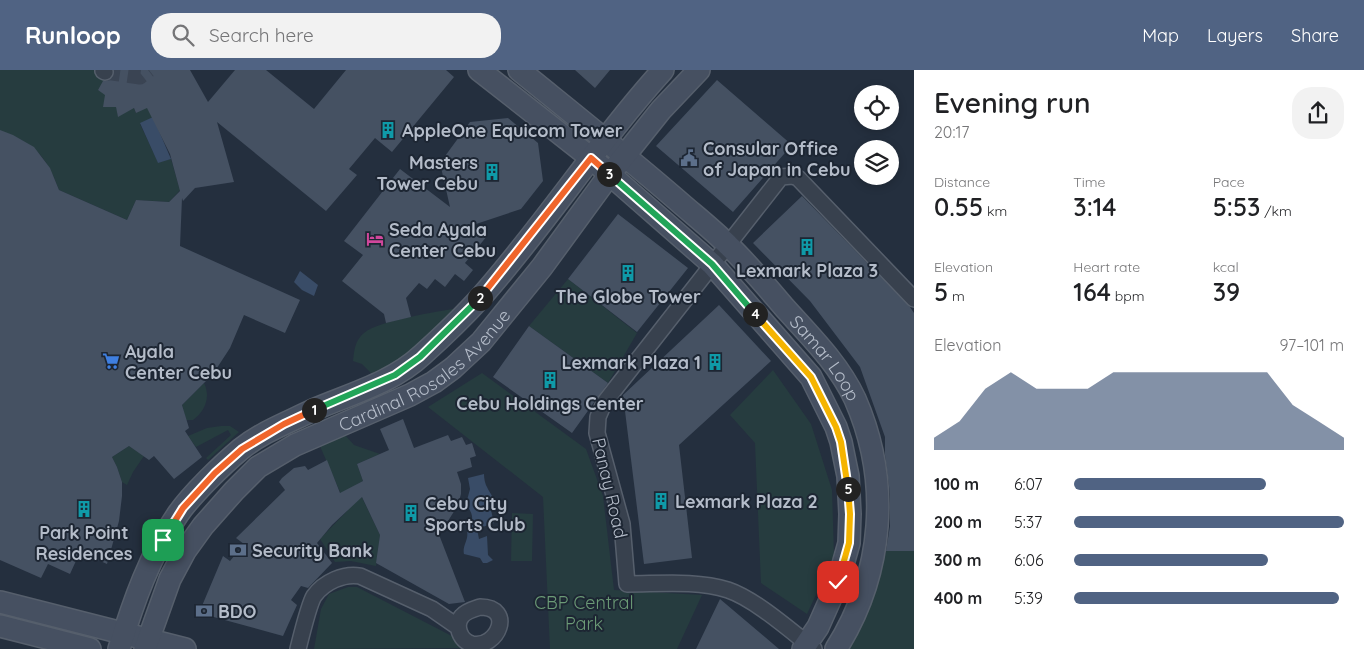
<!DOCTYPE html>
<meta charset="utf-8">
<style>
:root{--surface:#fff;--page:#f2f2f2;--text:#202124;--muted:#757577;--accent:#506383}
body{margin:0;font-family:Quicksand,sans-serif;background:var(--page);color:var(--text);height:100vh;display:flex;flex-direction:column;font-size:19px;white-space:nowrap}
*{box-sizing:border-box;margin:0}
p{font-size:16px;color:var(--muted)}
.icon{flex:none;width:28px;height:28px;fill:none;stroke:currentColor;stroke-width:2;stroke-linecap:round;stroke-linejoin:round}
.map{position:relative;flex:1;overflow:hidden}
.side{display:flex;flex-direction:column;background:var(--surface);width:450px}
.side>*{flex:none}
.buttons{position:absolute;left:854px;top:15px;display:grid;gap:10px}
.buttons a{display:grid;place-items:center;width:45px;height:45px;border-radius:50%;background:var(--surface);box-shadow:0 2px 8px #0003;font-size:25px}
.pin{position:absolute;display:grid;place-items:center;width:42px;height:42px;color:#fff;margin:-21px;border-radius:10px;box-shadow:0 2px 8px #0006}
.km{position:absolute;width:25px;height:25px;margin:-12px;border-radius:50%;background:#222;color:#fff;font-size:14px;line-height:25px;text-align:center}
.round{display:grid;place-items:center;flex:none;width:52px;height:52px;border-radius:20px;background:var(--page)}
.headline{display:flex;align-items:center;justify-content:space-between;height:85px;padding:0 20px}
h1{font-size:28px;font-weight:600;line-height:38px}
.stats{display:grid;grid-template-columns:repeat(3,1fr);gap:8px;height:85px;padding:5px 20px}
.stats div{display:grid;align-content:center}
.stats b{font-size:25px;font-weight:600}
.stats small{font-size:14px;font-weight:400}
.stats p{font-size:14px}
.chart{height:140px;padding:10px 20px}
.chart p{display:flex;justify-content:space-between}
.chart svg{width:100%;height:90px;margin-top:5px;fill:var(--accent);opacity:.7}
ul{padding:0 20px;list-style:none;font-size:16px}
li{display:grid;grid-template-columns:80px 60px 1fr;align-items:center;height:38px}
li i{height:12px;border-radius:6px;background:var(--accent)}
header{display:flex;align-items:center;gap:30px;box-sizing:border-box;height:70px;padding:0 25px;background:var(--accent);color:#fff}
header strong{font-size:24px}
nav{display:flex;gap:28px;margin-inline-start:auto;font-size:18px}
.search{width:350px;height:45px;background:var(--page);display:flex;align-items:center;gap:12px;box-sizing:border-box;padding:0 18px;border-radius:20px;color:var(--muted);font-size:19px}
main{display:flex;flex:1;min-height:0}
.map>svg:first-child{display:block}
</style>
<header>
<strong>Runloop</strong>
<div class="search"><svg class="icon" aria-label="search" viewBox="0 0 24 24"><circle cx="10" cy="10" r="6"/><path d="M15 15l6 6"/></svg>Search here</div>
<nav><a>Map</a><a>Layers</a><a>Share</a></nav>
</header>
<main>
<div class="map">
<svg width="914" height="579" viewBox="0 0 914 579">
<rect width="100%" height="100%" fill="#242f3e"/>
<path fill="#263c3f" d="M0,0h107l1,7 -10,13 9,4 -4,13 13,-2 2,10 16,-7 2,5 9,-9 8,13 -13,7 18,38 13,-3 8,28 5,-1 -15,16 -33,-2 -9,20 -68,-30c-12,-33 -25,-48 -59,-59z
M568,209l69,54 -29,50 -79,-57z
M458,238l-49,49 -36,18 -11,-11 -9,-3c1,-10 2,-21 11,-28 16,-13 72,-21 94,-25z
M773,300l38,54 21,66 2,66 -27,58 -46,-31 -6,-140 -25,-28z
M482,303l104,76 17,47 11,94 88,5 -25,54h-127l-7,-152 -115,-90z
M204,313c7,14 1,28 -11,37h-7l-4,-15z
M221,356h9l9,6 -31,28 -2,-2 25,-23 -3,-5 -32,17 -8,-11 19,-8z
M344,364l10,11 26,9 -23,10 6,17 -7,4 24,50 -4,31 -25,-5 -16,1 -15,-23 28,-29 -29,-66z
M129,376l15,10 -11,16 -6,13 -5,-3 -5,-15 -5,-10z
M512,443l21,1 -1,47h-21z
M886,481h28v98h-64l23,-50z
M348,517h9l118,61 -161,1 7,-40 8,-15z"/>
<path fill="#394c67" d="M153,47l18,42 -13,4 -18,-40z
M300,201l18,14 -4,11 -12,-6 -8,-8z
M484,404c0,4 1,10 3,13 4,9 10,12 4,23l3,13 -17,6 2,10 8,-3 1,19 5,5 -6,3h-4l-3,-5 -16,-4c-2,-8 5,-14 3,-23 8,-11 6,-17 -1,-27l4,-15 -2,-11z"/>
<path fill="#455162" d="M114,0h76l18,32 27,-32h31l48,39 32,-39h100l8,7 -62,75 -17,-14 -26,31 8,6 -31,36 -109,-89 17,60 -39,6 -12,13 -1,-3 -2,48 120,54 -15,33 -41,-18 -14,33 -17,26 -31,31 7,23 -4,3 17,26 -28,22 -20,-23 -5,4 -20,-14 -17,11 5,10 5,15v14l-3,25 -12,43 -27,-12 -10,22 -22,-10 -7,14 -41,-18v-430l13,5 21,12 16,21 9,22 68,30 9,-20 33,2 11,-11 -10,-37 -23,-46 -11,5 -2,-5 -16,9 -2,-10h-13l2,-12 -7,-5 5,-9 7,-1 3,-3z
M575,0h35l-15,18z
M717,10l75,65 -59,67 -77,-66z
M508,48l30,25 5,38 -22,28 -48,16 14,11 -22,27 8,7 -9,11 -9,-7 -10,13 -10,-8 -8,10 -8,-6 -13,15 5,19 -25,6 -2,-9 -42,-33 21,-26 -19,-14 56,-72 50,38 -10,-44 30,-41z
M802,126l108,111 4,6v238h-28l4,-25v-32l-5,-39v-18l-25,-70 -50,-66 -57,-58z
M618,144l70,54 -51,64 -69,-53z
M719,235l52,56 -92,84 13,113 -48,6 -21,-169z
M529,256l79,57 -36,50 -79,-56z
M403,349l11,29 34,-13 3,6 11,-4 4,8 6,-2 4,13 -6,2 2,9 -15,5 4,12v10l-3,11 -10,16 -10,11 27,70 -16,2 -73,-41 4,-28 -18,-38 -30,28 -15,18 15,20 -24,25 -7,-2 -10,14 6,5 -14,31 -84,-23 24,-57 7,5 14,-17 -8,-6 49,-48 -6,-8 3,-4 12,-10 11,-2 3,4 19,-10 13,33 23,-12 -6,-17 32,-14 -9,-21z
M720,529l59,50h-83z"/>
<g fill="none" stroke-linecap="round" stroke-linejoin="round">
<path stroke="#3a4453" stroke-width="15" stroke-dasharray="15 8" stroke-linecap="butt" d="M105,2l35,5 9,-7"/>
<g stroke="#565f6c" stroke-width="18">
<path id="street" d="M103,1l2,1
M480,537c35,0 18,42 -8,37 -12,-3 -18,-19 -10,-28 4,-5 12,-7 18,-9z
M298,579c3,-12 11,-45 16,-53 10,-14 30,-23 46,-20l72,33 26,18
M814,579c-23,-18 -59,-50 -86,-59 -32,-10 -68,-6 -101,-6l-5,-60 -25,-91 1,-16 6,-14 177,-226 11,-1 6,2 116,121"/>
</g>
<g stroke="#565f6c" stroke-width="24">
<g id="secondary">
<path d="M479,0l112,88 121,106 99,113 25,50 5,15 7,34 2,38 -1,29 -11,39 -20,45 -15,22"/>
<path id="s1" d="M519,0c53,43 106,85 158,130 17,15 35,29 51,45 20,19 38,41 56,62 26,29 54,56 71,92 36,82 29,174 -19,250"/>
<path d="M0,532l185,47"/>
<path d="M0,556l90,23"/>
<path d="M119,579c14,-46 31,-95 59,-135 14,-20 44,-49 63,-65 21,-17 48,-27 72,-39 37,-16 79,-27 109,-55 20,-18 41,-38 59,-58 64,-72 117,-155 182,-227"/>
<path id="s2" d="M145,579l25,-70 15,-28 18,-25 31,-35 24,-24 37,-22 115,-50 24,-13 19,-14 28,-26 61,-75 68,-93 51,-64 38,-40"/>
</g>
</g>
<use href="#street" stroke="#38414e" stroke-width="15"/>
<use href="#secondary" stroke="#465061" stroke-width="21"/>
</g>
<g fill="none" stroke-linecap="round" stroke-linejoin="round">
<g stroke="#fff" stroke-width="10">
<path id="split-1" d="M163,470l20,-32 32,-35 27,-24 42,-25 30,-14"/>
</g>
<g stroke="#fff" stroke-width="10">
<path id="split-2" d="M314,340l81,-35 25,-18 60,-59"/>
</g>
<g stroke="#fff" stroke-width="10">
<path id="split-3" d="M480,228l111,-140 18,16"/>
</g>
<g stroke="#fff" stroke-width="10">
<path id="split-4" d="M609,104l103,90 43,50"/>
</g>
<g stroke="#fff" stroke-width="10">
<path id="split-5" d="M755,244l56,63 25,50 5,15 7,47"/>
</g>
<g stroke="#fff" stroke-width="10">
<path id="split-6" d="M838,512l11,-39 1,-29 -2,-25"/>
</g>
<use href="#split-1" stroke="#f0652b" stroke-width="6"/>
<use href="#split-2" stroke="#22a559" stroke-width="6"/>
<use href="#split-3" stroke="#f0652b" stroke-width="6"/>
<use href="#split-4" stroke="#22a559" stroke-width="6"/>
<use href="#split-5" stroke="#f5b400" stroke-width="6"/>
<use href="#split-6" stroke="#f5b400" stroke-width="6"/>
</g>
<defs>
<g id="building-bare" transform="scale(1.35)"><path d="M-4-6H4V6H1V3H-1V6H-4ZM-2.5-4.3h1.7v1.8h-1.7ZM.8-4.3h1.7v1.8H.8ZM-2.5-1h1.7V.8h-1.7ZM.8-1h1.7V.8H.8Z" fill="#0f9aa8" stroke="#1d2633" stroke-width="2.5" paint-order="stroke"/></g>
<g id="civic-bare" transform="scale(1.35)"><path d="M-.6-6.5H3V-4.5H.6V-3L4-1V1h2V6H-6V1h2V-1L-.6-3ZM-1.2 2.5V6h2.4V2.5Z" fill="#5c6f8a" stroke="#1d2633" stroke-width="2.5" paint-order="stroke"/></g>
<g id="hotel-bare" transform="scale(1.35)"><path d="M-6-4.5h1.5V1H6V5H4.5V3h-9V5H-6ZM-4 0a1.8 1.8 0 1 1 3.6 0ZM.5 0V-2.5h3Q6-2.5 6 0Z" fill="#d1479c" stroke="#1d2633" stroke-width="2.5" paint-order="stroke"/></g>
<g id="supermarket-bare" transform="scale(1.35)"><path d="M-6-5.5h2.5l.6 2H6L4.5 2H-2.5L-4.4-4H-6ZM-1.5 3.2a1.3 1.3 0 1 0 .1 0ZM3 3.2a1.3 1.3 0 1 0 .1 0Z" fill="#3f7fe0" stroke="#1d2633" stroke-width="2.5" paint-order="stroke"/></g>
<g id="bank-bare" transform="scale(1.35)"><path d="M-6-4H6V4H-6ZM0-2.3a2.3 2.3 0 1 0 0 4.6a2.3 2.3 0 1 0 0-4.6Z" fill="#5c6f8a" stroke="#1d2633" stroke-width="2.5" paint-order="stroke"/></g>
</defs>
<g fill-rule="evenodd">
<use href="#building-bare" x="388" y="60"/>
<use href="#civic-bare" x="689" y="88"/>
<use href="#building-bare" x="492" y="102"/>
<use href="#hotel-bare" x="375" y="169"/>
<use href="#building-bare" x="807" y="177"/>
<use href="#building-bare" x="628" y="203"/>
<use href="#supermarket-bare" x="111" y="291"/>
<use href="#building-bare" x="715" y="292"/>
<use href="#building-bare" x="550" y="310"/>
<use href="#building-bare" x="661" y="431"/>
<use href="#building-bare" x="84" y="439"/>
<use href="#building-bare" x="411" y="443"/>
<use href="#bank-bare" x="238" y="480"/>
<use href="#bank-bare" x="204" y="541"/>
</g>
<g text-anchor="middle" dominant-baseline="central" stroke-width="4" stroke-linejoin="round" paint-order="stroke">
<g font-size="18" font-weight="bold" fill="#b4bcc9" stroke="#1d2633" text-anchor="start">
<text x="402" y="60">AppleOne Equicom Tower</text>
<text x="703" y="78">Consular Office<tspan x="703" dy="21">of Japan in Cebu</tspan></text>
<text x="478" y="92" text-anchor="end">Masters<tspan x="478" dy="21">Tower Cebu</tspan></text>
<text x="389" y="159">Seda Ayala<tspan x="389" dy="21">Center Cebu</tspan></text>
<text x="807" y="200" text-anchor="middle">Lexmark Plaza 3</text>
<text x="628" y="226" text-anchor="middle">The Globe Tower</text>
<text x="125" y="281">Ayala<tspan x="125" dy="21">Center Cebu</tspan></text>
<text x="701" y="292" text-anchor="end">Lexmark Plaza 1</text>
<text x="550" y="333" text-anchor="middle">Cebu Holdings Center</text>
<text x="675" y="431">Lexmark Plaza 2</text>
<text x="425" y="433">Cebu City<tspan x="425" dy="21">Sports Club</tspan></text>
<text x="84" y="462" text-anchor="middle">Park Point<tspan x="84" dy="21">Residences</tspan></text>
<text x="252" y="480">Security Bank</text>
<text x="218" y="541">BDO</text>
</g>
<g font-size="18" fill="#b4bcc9" stroke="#1d2633">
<text stroke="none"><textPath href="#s1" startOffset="422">Samar Loop</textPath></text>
<text stroke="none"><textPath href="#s2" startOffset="412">Cardinal Rosales Avenue</textPath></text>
<text transform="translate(610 418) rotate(77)">Panay Road</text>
</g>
<g font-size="18" fill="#6b9a76" stroke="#1d2633">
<text x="584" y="532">CBP Central<tspan x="584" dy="21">Park</tspan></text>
</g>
</g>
</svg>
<div class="buttons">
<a><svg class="icon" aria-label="locate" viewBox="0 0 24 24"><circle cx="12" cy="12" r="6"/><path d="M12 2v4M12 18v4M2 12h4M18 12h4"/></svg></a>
<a><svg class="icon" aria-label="layers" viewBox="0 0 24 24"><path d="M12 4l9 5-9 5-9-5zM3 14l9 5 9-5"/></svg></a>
</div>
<div class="pin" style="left:163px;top:470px;background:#1e9e55"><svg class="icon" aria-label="arrive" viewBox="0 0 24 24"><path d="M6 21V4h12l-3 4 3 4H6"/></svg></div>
<div class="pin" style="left:838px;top:512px;background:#d93025"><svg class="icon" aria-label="check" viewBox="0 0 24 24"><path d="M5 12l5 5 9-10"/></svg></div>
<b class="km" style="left:314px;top:340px">1</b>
<b class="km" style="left:480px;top:228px">2</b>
<b class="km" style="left:609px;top:104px">3</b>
<b class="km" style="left:755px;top:244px">4</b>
<b class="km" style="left:848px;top:419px">5</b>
</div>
<section class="side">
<div class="headline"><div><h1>Evening run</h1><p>20:17</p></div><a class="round"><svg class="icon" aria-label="share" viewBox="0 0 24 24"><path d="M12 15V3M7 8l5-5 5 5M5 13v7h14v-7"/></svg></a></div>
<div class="stats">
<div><p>Distance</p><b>0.55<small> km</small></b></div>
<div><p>Time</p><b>3:14</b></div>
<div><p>Pace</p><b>5:53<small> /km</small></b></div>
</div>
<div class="stats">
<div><p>Elevation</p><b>5<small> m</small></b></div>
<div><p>Heart rate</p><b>164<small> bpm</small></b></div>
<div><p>kcal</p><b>39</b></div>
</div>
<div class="chart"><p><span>Elevation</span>97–101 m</p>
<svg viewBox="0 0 160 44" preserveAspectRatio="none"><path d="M0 44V38L10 30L20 14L30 6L40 14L50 14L60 14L70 6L80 6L90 6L100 6L110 6L120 6L130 6L140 22L150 30L160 38V44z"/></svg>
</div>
<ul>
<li><b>100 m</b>6:07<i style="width:71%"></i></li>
<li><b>200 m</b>5:37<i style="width:100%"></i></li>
<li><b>300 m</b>6:06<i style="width:72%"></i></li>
<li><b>400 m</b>5:39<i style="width:98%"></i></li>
</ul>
</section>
</main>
